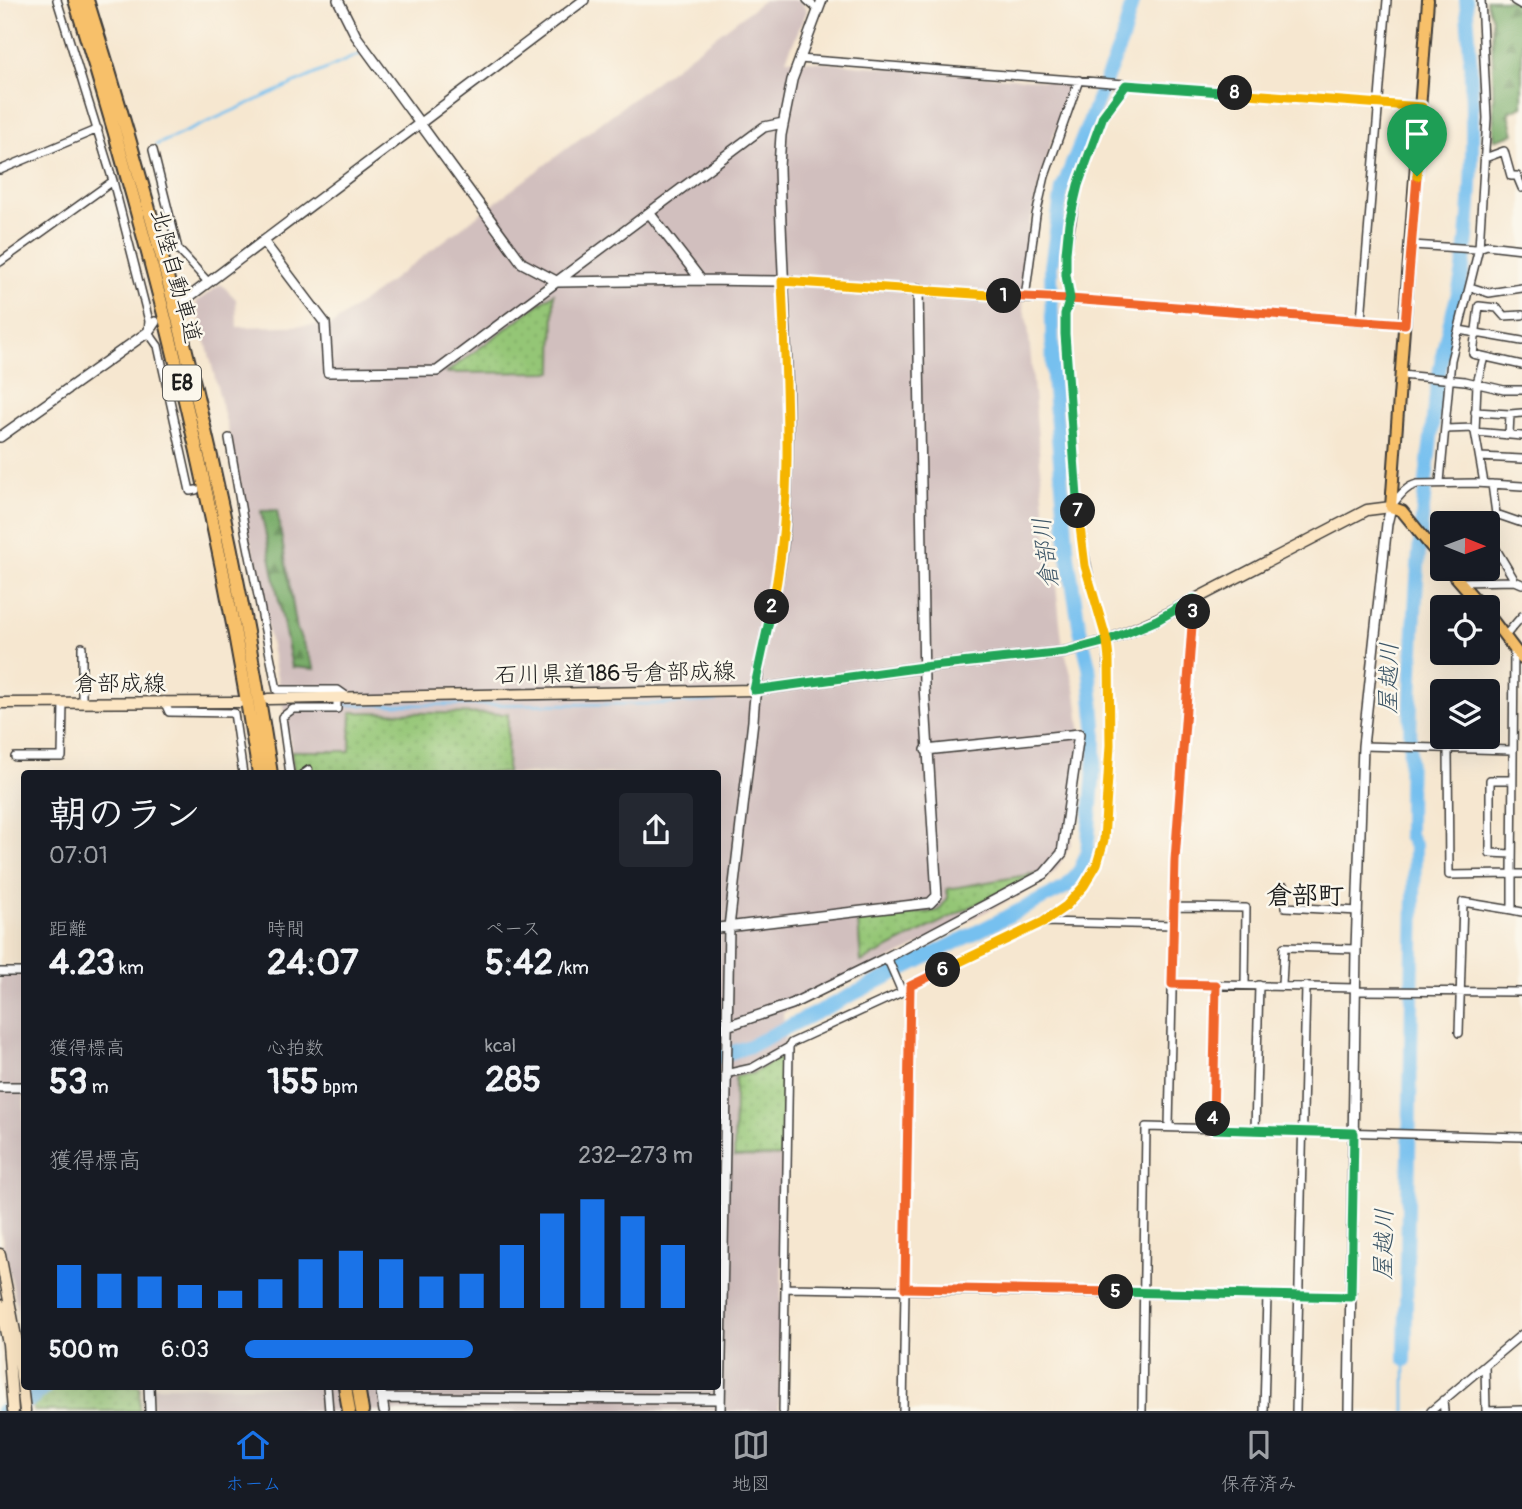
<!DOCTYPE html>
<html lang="ja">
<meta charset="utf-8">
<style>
:root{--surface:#171b24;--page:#242831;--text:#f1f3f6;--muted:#9ea1a6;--line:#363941;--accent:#1a73e8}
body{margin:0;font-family:Pangolin,"Klee One",sans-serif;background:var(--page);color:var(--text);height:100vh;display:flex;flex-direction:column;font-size:26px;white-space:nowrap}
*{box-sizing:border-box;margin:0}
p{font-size:23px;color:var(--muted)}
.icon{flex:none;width:38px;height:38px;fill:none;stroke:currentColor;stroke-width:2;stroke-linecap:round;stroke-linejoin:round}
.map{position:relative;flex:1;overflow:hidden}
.panel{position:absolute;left:21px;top:770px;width:700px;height:620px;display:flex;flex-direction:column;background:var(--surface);border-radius:7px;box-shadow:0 7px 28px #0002}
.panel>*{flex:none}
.needle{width:46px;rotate:91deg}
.fabs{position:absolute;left:1430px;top:511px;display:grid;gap:14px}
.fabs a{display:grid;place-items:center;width:70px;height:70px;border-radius:7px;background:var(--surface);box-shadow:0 7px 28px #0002;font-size:35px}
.pin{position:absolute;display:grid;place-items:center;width:60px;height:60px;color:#fff;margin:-72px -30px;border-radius:50% 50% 50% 0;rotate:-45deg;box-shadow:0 0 7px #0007}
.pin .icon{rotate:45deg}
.km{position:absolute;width:35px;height:35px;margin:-18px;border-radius:50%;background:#222;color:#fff;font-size:19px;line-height:35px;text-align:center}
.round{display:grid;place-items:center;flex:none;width:74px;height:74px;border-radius:7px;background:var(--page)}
.headline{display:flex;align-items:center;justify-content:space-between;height:119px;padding:0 28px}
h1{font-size:38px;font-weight:700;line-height:52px}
.stats{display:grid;grid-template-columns:repeat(3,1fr);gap:10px;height:119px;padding:7px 28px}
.stats div{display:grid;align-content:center}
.stats b{font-size:35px;font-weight:700}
.stats small{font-size:19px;font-weight:400}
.stats p{font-size:19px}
.chart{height:196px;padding:14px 28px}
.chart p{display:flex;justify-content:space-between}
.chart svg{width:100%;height:126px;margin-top:7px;stroke:var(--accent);stroke-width:6}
ul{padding:0 28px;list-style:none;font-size:23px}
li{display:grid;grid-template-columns:112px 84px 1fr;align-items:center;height:52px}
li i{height:18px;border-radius:9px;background:var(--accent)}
.tabs{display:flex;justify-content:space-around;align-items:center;height:98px;border-top:2px solid var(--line);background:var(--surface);font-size:19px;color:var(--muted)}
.tabs a{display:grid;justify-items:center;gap:4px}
.tabs .current{color:var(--accent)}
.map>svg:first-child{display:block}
</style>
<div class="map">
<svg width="1522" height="1411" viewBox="0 0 1522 1411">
<defs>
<pattern id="grass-dots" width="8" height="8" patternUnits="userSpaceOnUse" patternTransform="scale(1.75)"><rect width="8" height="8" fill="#94c676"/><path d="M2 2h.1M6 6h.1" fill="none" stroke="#7faa66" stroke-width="1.8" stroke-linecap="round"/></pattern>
<pattern id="forest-firs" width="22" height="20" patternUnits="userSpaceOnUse" patternTransform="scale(1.75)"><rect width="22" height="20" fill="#77ab67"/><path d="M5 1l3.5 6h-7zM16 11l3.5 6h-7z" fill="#618a54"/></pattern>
</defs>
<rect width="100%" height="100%" fill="#fbf7ec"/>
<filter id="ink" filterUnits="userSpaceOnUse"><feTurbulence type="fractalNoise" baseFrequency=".0143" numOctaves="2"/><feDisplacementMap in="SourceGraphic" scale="14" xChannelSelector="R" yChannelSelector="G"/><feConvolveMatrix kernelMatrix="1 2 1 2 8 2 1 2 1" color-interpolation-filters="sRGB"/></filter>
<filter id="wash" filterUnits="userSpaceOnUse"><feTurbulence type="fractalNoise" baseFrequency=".00686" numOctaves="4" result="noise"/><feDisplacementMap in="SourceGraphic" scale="28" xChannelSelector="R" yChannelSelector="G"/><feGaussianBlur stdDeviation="1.57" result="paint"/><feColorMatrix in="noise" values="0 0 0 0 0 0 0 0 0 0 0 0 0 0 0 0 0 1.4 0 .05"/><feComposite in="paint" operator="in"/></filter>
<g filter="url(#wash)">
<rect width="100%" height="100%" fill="#f6e7d0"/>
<path fill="#d1bfbe" d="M764,0h36l7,11 -21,48 287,24 -24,66 -20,77 -6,80 5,19 19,215 9,45 6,55 14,53 6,49 -11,102 -15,26 -15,14 -258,129 3,46 -7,352h-627v-25h566v-612l-422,-1 -65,-331 -35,-140 25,-18 15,15 1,28 95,-2z
M24,974v364l-24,-109v-254z"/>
<path fill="url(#grass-dots)" stroke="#587149" stroke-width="2" d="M554,293l-1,79 -107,1z
M351,712l157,2 -1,59h-213l-3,-22h59z
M1038,873l-177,89 -3,-42 80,-9 10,-13 -1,-9z
M781,1057l2,1 -2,98 -47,1 1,-80 18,-4z
M56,1386h84l-1,25h-106v-6z"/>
<path fill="url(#forest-firs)" stroke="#4a6442" stroke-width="2" d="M1486,0h36v106l-13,6 5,22 -20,6 -2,-121z
M277,510l20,120 18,39 -23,-2 -31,-156z"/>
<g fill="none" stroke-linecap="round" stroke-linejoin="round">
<path stroke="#76c0ef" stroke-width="2.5" d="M156,145l204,-91
M343,705l313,-1 60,-3
M1405,1360v51"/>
<path stroke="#76c0ef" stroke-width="14" d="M718,1057l32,-11 316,-159 14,-17 7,-17 8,-95v-33l-6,-59 -10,-41 -11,-69 -15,-178 -2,-111 11,-78 60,-149 11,-40
M1405,1360l10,-514 -6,-11c0,-125 4,-248 19,-372 5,-39 8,-81 17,-121 5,-24 14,-47 18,-72 13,-89 11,-180 3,-270
M2,1411l27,-10 18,-15"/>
</g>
</g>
<g filter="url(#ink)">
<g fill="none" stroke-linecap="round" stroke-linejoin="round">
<path stroke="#cabeac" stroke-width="7" stroke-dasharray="7 3.5" stroke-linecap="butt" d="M113,181l28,-24"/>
<g stroke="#3d3a37" stroke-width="9">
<path id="pedestrian" d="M302,774l7,-5"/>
</g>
<g stroke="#3d3a37" stroke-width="10">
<path id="minor" d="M57,0l56,181 36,140 -1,11 10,14 32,145 6,-1
M807,0l11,10
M799,59l623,48
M153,150l25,99 30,33
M1485,158l19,-7 7,25h6l5,12
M0,170l98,-41
M1412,245l64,4 11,-4 35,4
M0,262l113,-81
M1470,287l19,6 33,-5
M1025,298l11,-83 9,-39 34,-96
M1030,298l40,1 335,25
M1522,315l-18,1 -7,-8 -18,-2 -6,48 49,11
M1361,320l26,-320
M1459,330l63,11
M1401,375l64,6 39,9h18
M1475,412l35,2 12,-1
M1445,429l30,-1
M1475,432l47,4
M1509,434l1,-20
M229,438l17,98 31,154h61l10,7
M1480,457l42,2
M1440,482l11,-122 28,-112 8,-130 -6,-118
M1484,483l-9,-51 2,-49 7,-26
M1492,484l4,30 -5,16 2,14 22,37
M1391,506c8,-9 14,-19 26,-22l59,-1 46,3
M1496,514l26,9
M1460,582l55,-1 7,3
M1505,636l17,-20
M82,647v55
M1514,649l-2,225h10
M164,701l5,11 65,1 9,61
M1363,746l148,4
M1448,749l1,126 63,-1v36l10,2
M15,757h47l1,-55
M290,774l-8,-57 11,-8h44v-11
M1511,780h-21v73l22,1
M1285,887v20l73,4
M1173,907l73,1 -1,77
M1043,922l23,-16 18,-20 13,-22 7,-24 6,-95 -3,-104 -12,-37 -15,-72 -15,-198v-20l5,-15 -4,-24v-22l12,-68 25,-69 23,-31
M889,962l13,30
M0,972h24
M1172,984l184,4
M1282,985l2,-38 72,2
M1356,991l166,1
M1459,1033l4,-131 49,8
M725,1074l27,-6 37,-21 2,-4 111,-51 8,-6 133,-64 130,3
M718,1088l7,1
M1169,1127l6,-267 19,-261
M1213,1129l3,-144
M1255,1130l4,-145
M786,1288l565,9
M1485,1366l1,45
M327,1386l2,25
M1443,1400l1,11
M783,1411l6,-364
M903,1411l7,-425
M1142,1411l4,-284 376,10
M1264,1411l3,-116
M1296,1411l10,-425
M1431,1411l91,-77
M1486,1411l36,-1"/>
</g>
<g stroke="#3d3a37" stroke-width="12">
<path id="tertiary" d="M338,0l18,36 166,227 36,19 143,-2
M1515,0l7,4
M650,214l51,66 81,1 248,17
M263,241l62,82 3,49 109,-1 327,-244 19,-4
M185,300l399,-300
M0,437l148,-105 7,-10
M718,928l212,-25 7,-7 -13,-210 -6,-397
M886,958l158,-84 18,-21 17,-119 -153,16
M718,1029l74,-25 94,-46 2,3
M0,1087h24
M149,1386l1,25
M380,1386l4,25
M382,1398l338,1
M720,1411l9,-484 24,-206c3,-67 28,-131 32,-198 8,-118 -3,-238 -6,-356l2,-32 11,-55 30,-80
M1349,1411l7,-462 7,-203 24,-222 4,-17"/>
</g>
<g stroke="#3d3a37" stroke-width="13">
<path id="secondary" d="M268,699l486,-9 170,-23 141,-15 42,-11 50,-22 210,-109 24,-3
M0,703l240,-1
M0,1254l17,88 8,69
M0,1305l8,39 5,67"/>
</g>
<g stroke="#3d3a37" stroke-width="14">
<path id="primary" d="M1428,0l-37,507 11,4 40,49
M1449,569l33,38
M1488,614l34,45"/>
</g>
<g stroke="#3d3a37" stroke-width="16">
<path id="motorway" d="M75,0c79,254 143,511 184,774
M87,0c80,253 144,511 184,774
M345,1386l4,25
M358,1386l4,25"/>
</g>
<use href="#pedestrian" stroke="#fff" stroke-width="5"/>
<use href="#minor" stroke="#fff" stroke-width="7"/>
<use href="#tertiary" stroke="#fff" stroke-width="9"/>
<use href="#secondary" stroke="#fce6c4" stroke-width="10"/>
<use href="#primary" stroke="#f7c06b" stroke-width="10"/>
<use href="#motorway" stroke="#f7c06b" stroke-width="12"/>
</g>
</g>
<g fill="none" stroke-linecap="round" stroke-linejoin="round" filter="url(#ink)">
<g stroke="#fff" stroke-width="14">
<path id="split-1" d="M1004,296l66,3 335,25 12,-148"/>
</g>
<g stroke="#fff" stroke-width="14">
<path id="split-2" d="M772,607c23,-107 14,-217 10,-326l222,15"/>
</g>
<g stroke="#fff" stroke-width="14">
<path id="split-3" d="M772,607l-18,83 169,-23 142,-15 42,-11 50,-21 37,-21 -1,13"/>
</g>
<g stroke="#fff" stroke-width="14">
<path id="split-4" d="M1193,612l-18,248 -3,124 44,1 -3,134"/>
</g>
<g stroke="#fff" stroke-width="14">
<path id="split-5" d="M1116,1292l235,5 3,-164 -141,-4v-10"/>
</g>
<g stroke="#fff" stroke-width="14">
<path id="split-6" d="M943,970l-33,16 -5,302 211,4"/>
</g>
<g stroke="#fff" stroke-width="14">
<path id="split-7" d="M943,970l100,-48 23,-16 18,-20 13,-22 7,-24 6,-95 -1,-85 -2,-19 -22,-75 -7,-55"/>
</g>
<g stroke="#fff" stroke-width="14">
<path id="split-8" d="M1078,511l-13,-177v-20l5,-15 -4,-24v-22l3,-30 9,-38 25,-69 23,-31 109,8"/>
</g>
<g stroke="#fff" stroke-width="14">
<path id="split-9" d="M1235,93l187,14 -5,69"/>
</g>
<use href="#split-1" stroke="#f0652b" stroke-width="9"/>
<use href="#split-2" stroke="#f5b400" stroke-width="9"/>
<use href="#split-3" stroke="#22a559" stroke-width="9"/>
<use href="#split-4" stroke="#f0652b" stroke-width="9"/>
<use href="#split-5" stroke="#22a559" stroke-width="9"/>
<use href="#split-6" stroke="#f0652b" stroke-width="9"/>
<use href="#split-7" stroke="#f5b400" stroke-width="9"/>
<use href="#split-8" stroke="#22a559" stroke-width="9"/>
<use href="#split-9" stroke="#f5b400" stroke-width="9"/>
</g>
<g text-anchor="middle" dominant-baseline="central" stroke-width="5" stroke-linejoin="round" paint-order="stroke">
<rect fill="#fbf7ec" stroke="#5f5e5a" stroke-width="2" x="163" y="365.5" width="38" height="35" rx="5"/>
<g font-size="21" font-weight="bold" fill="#1c1c1c">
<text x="182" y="383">E8</text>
</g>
<g font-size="23" fill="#1c1c1c" stroke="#fbf7ec">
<text transform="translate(176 276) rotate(75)">北陸自動車道</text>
<text transform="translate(615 673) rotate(-1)">石川県道186号倉部成線</text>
<text x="120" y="683">倉部成線</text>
</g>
<g font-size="24" font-style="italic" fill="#3c5566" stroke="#fbf7ec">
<text transform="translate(1046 553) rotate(-97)">倉部川</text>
<text transform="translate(1389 678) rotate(-89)">屋越川</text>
<text transform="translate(1384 1244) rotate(-89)">屋越川</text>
</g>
<g font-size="26" font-weight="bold" fill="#1c1c1c" stroke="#fbf7ec">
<text x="1305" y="896">倉部町</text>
</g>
</g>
</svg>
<div class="fabs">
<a><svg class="needle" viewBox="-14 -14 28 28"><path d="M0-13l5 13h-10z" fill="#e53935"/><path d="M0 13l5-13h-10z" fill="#9ea1a6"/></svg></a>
<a><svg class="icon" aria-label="locate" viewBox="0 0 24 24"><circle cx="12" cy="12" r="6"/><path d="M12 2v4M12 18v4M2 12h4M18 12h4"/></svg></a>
<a><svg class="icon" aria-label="layers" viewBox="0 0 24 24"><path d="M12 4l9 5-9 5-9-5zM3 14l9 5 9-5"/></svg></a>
</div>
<div class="pin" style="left:1417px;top:176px;background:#1e9e55"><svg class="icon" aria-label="arrive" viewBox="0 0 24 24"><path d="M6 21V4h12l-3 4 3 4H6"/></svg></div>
<b class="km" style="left:1004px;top:296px">1</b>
<b class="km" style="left:772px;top:607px">2</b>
<b class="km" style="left:1193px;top:612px">3</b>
<b class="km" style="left:1213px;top:1119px">4</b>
<b class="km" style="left:1116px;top:1292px">5</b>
<b class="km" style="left:943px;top:970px">6</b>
<b class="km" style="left:1078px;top:511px">7</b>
<b class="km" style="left:1235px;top:93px">8</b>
<section class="panel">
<div class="headline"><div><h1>朝のラン</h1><p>07:01</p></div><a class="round"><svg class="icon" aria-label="share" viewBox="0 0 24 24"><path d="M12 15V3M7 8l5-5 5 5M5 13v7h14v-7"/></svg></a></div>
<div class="stats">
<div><p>距離</p><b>4.23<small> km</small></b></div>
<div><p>時間</p><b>24:07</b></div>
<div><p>ペース</p><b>5:42<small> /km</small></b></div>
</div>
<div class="stats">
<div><p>獲得標高</p><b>53<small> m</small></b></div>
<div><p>心拍数</p><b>155<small> bpm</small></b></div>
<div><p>kcal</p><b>285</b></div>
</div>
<div class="chart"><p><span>獲得標高</span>232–273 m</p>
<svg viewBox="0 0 160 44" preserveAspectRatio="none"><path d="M5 44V29M15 44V32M25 44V33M35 44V36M45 44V38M55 44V34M65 44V27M75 44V24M85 44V27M95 44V33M105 44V32M115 44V22M125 44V11M135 44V6M145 44V12M155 44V22"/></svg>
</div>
<ul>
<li><b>500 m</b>6:03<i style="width:51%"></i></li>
</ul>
</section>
</div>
<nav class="tabs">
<a class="current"><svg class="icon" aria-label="home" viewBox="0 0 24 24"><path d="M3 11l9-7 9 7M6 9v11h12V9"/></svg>ホーム</a>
<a><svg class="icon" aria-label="map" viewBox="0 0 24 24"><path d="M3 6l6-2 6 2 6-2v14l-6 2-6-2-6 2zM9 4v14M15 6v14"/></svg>地図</a>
<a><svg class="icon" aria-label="saved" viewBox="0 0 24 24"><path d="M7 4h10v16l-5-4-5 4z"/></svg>保存済み</a>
</nav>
